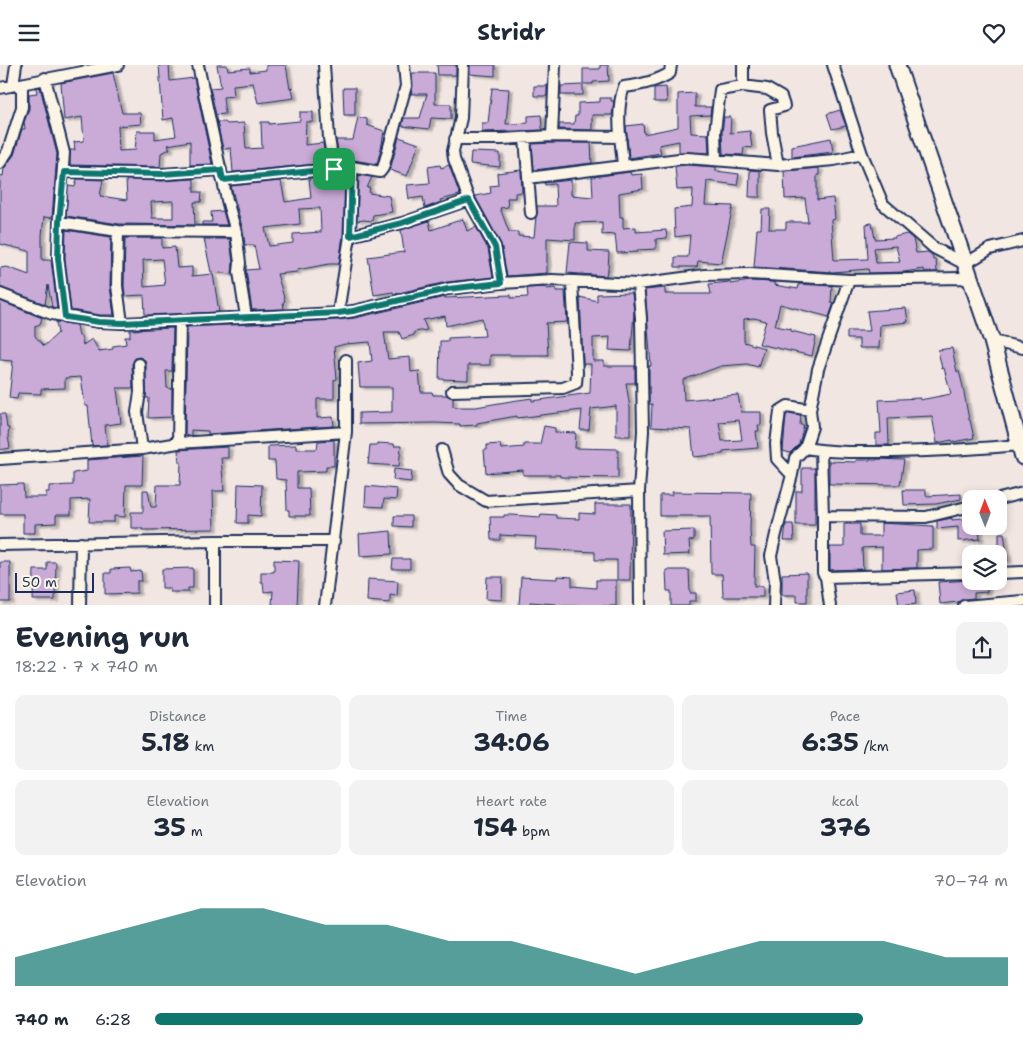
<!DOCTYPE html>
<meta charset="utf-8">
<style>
:root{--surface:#fff;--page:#f2f2f3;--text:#1f2937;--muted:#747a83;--accent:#0f766e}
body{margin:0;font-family:"Shantell Sans",sans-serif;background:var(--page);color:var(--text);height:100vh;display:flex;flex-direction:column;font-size:19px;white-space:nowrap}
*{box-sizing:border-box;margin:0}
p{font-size:16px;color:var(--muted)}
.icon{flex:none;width:28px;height:28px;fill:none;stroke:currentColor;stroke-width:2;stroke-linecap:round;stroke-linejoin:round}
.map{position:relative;height:540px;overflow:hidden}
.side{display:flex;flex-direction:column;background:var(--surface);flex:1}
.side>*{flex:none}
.needle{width:32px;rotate:359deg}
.controls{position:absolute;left:962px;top:425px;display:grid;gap:10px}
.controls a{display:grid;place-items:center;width:45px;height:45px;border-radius:10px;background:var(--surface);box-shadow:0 2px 8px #0003;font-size:25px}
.scale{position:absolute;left:15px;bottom:12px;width:79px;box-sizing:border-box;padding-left:5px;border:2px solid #1b2f5e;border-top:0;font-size:14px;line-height:18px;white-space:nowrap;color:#1b2f5e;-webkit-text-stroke:4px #fcf5e5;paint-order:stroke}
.pin{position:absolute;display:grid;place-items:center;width:42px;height:42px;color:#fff;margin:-21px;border-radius:10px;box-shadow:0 2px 8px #0006}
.round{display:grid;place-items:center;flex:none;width:52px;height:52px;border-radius:10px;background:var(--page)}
.overview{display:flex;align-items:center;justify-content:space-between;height:85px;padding:0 15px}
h1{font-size:28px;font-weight:700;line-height:38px}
.figures{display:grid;grid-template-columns:repeat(3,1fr);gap:8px;height:85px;padding:5px 15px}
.figures div{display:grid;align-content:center;border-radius:10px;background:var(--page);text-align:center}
.figures b{font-size:25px;font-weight:700}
.figures small{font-size:14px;font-weight:400}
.figures p{font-size:14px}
.chart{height:140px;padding:10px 15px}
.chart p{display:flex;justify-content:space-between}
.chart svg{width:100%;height:90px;margin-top:5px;fill:var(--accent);opacity:.7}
ul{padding:0 15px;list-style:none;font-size:16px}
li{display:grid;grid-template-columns:80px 60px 1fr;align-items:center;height:38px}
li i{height:12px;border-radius:6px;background:var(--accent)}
header{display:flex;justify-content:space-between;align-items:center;height:65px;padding:0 15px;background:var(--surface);font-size:22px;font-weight:700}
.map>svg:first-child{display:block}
</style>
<header><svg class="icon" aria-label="menu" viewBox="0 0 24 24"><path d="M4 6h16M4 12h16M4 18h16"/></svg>Stridr<svg class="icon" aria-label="heart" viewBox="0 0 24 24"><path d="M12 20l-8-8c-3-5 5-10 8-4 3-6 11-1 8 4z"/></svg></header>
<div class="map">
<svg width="1023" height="541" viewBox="0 0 1023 541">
<defs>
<filter id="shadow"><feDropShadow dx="4" dy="2" stdDeviation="1" flood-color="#0004"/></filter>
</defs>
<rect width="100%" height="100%" fill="#f2e6e2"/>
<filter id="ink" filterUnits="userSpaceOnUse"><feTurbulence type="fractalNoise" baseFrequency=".02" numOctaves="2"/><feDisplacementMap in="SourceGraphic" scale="10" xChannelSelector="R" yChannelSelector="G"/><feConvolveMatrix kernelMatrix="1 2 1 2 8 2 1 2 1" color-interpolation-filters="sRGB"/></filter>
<g filter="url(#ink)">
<path fill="#caabd7" stroke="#1b2f5e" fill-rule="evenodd" filter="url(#shadow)" d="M159,0h10l1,16 24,-3 18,86 -22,1v-24l-22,4 2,4 -9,4 -1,14 -90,-2v-15h5l-1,-8 10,-1 -2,-24 -18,3 -3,-37 52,-10 9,40h18l1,11 -23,2 1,25 16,-1 2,-19h18v8l21,-3 -3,-18 -10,2z
M217,0h10l1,5 22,-2v4l16,-2v-5h20l4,24 2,-1 2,10 -36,5 -5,-20 -20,2 1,11 -11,1 2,17 -9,1 -6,-27 11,-1z
M437,0h19v10h-18z
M470,0h25v11l-25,-2z
M600,0h8l1,16 -16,1v2h-10v-15h17z
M412,8h23v31h16v15l-20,-1 -2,11 -27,-3 2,-8h16l7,-24h-16l2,-8z
M583,20v10h-22v-9z
M534,21h13v10h-13z
M40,22l17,67 -5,64 -8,-1 -2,18v25h9l6,48 -5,-1 -4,-22 -3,19 -45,-17v-19l7,-1 22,8v-24l-29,-7v-69l3,1 1,-8 10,-13 8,-26h3l-1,-7 5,-13v-15l8,-1 -1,-5z
M666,22l1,15h-13v-14z
M343,23h12v27h-11z
M492,23l17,1 -3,35 22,-1v-7l13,-1 1,13 3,2 -63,2v-9h6z
M695,28v14h16l-1,8 -20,1 1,17 17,1 1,19 -30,-1v-11l-20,4 2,8 -32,5 -3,-32 17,-2 1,10 34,-7v-33z
M600,33h11v3h3l-2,14h-20v15l-33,-1v-5h15l1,-8h3v-13l22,-1z
M840,45l6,16 -14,3 -5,-15z
M300,47h13v10h-7l-1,23 18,-2 3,20 -93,9 -2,-24 -8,1 -6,-27h8l2,2 17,-1 2,26 16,-1 -1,-26h8v2l31,-3z
M358,52l9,2v6l17,6 -2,13 -5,20 -24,-4 -13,1 -4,-21h17z
M724,52h7l-1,16 20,-2 2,17 -8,-1 -1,8 -20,-1 -1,-22z
M399,72l20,7 -12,32 -17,-6z
M831,73l2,14 -41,5v-11z
M552,78h39l1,20 -58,7 -2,-26z
M471,87l29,1v14l-30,-3z
M440,100l1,3 8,-3 11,30 -20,5 1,2 -16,6 -2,-11 -14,2 -2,-14 23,-2 -2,-16z
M687,100l29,2v4l23,3 -2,11 -30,-4 -2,24 28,1 -12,57 -23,-2 -1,6h-22v-10h13l2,-22 -15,2 -1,-28 18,-2 1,-18 -16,1 -2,-24z
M819,103v7h-2v25l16,-2 2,21 -4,1 3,40 34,-1 -2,-35 6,-1 3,16 20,-1 -1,-1 13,-3 6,5 3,14 12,-1 4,3 1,5h3l1,12h-12l-1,-3 -20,3 -35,1 -1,-4 -35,3 -79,-5 3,-38h4l1,-20h8l-1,20h17v-7h22l-3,-24 -20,1 -1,-28zM896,181l4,16 -24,1 -2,-15z
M521,105l1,22 -7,1v5h-8l1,9 -8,1 9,24h9v4l16,1 3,-31h19l-1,-22 -10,1 -1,-2 27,-3v15l22,2 -1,-20 38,-5 1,3 11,-1 1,15 -24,4 1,24h3v11l13,-1v5l30,-2 1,8 -11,1v10l-19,1 1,2 -21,1 -2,-19 -13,1v-13l-27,1v17l-28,-2v35l-40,3 -6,-32 -26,-48 16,-3 -1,-7 8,-1 -1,-12z
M750,105l10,1v26h-11z
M345,110l-2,60 -4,29h-10l-32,6v2l-20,2 8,27 -2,1 1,7 -32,1 -6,-40 13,-1 -5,-24h-9l-2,-15 -12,-44 50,-5 4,21 26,-4 -2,-20zM320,143l1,24 -28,2v9l-24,3 -4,-18 35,-4 -1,-15z
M359,110l13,2 -5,11h3l-1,5 20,3 3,16 -19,3 -1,6 -8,-1 -7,1z
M77,114l26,1 -3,16 27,4 -1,-20 36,1 32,-2v13h8l-1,10h-7l1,23 -76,-1 -53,-8 2,-30 7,1zM173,136v17h-21l-1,-16z
M223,146l4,14h-25v-3h10l-1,-10z
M463,154l4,12 9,-4 12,22 5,28 -46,5 -53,12 -1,-2 -19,3 -6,-38 36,-5 -3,-22 28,-9 2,9z
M66,165l45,7 -1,49 4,29h-14l-29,-5 -6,-52z
M125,173h37v10l13,-1 2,21 15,-1v9l21,-2 6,38 -74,3 -1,-20 -19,1 -1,-10zM162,194l3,26 -21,2 -1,-27z
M204,174h26l3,24 -1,11 -21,-2z
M570,177l18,1v8l21,1 -1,18h-1l-1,6 -39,-3z
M750,216l24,1v3l24,4 1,-5 33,2 -1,16 3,1 -5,14 -49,-13 -5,22 16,3v2l25,6 -4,19 -53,-12 7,-23 -12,-3 -10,1v23l20,6 -6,19 -11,-3 -26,2 -38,14 1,20 54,-5 3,17h20v13h-3l1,6h-3l2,17 -35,3v3l-29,3 -3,-28 -40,-2 1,-23h-3v-38h2l-6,-76 20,-2v6h46l-2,-10 21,-2 1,2zM739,355l3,20 -20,1 -3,-19z
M547,222l-1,2 10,-1v3h9l2,31 -21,1 2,32h-58v10h-22v15l-29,-1 1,-38h8v-3l37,-2 -3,-18 -36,8 -1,-10 -22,4 4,10 -13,2v3l-12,4 -3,-7h-15l4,27 22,-2 1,15 8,-1 2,21h11l1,3h13l7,3v8l4,1h19l35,-6 21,-3v3l58,-8 1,-29h-8l-3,-67 17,4v-7l35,-1 2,19 -3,39 -22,-1 1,-13 -17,1v23h11v5h31v17h-9l4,25v28h-14v-30l-25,3 -2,21h-9l2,-20 -65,8v-2l-40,7v2l-17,1v-2l-25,-1 -76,1v-11l33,-1v-25h-32l-2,-24 14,-2 -2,-19 -25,2 -11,3 3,32 -3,1v19h-17v19l16,-1 1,9 -126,8v-3l-17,-1v5l-6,1 2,-109 152,-7 16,-2 90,-21v1l66,-3v3l17,-1 -1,-9z
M0,236l42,17 -2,6 -5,2v10l9,10 14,-13 -2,-11 21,3 2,11h2l2,9 9,-6 7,12 14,-2v-3l13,-2 -1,-7h5v-7l43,-2 -1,43h-6l1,17 5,1v28l-24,1 1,-20h-3v-34l-1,-4 -6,-3 -4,1 -3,6 1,24h-16l4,35 -16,2 2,20 -15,1 -4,-40h-3l-4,-29 -16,1v10l-24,1v5l-23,-1 -1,6 -8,-1 4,-37 -13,-1z
M906,243l2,14 -28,3 -1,23h-20v-9h-12v-8h23l-3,-20z
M952,283l5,24 2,-1 4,16 6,33h1l4,18 -21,4 -1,-2 -15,3 -5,-27 -44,2 1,27h-13v-12h5l-2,-33 41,-2v2l31,-6 -7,-26 -2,1 -4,-19z
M789,348l12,2 -1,10h4l-5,19 -9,9 -7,-2 3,-36z
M0,349h5l2,14h2l-1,8 2,12 -10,2z
M544,361l11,2v4l21,1 -1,15 43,1v29l-58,-1v-2h-37v-5l-37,3 -2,-23h3v-5l13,-1 1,5 23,-2v-3h16z
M334,375v26h-8v5l-29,1v16h12l1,28h-21v-6h-2l-1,-30 -10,-1 -1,-18h-7v-15l28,-1v4h21l1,-8z
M377,378l17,1v2h7l-2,20 -31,-2 2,-19h7z
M228,382v11h-7l3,33h-11l1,38 -72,1v-2h-11v-16h12v-22h5l3,17h5l1,-22h23l1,-23h-2l-1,-12z
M143,391l-1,29h-16l-1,32 -11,-1v6h-25l1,-23 -19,1v15h-15v8l-21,1v9h-12v-19h-23v-29l23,-1 1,13h22v-5h3v-6l24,-1v-12l14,-2v-11z
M877,394l27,1 -4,25 -71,-1v-23l27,1v-2h21z
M802,403h13v57h-19v-34h6z
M394,404l18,2 -1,11 -18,-2z
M238,419l24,1 -1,31 -13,-1v8h-11z
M366,421l31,3 -1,11 -12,-1 -1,8 -18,-1z
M903,425h23v6l35,-2v5l-25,5 -32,1z
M672,427l79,1 -1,37 1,17h4l-1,39h9v11h-40l-1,-23h-11l-1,-58h-50v-21h12z
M595,439h36l-1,76h-13v-20h-22v-8l-60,-3 1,-12 -36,-2v5h-9l-1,-23h14v-2h8l28,2 1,-3 15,1v3l23,1v-6l16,1z
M394,451h17v11l-17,-1z
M952,453v2l19,-2v8h8l1,13 -22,2v-14l-21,2v-8z
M881,458l52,3v23l-16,1v18l-35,1v-22l-20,1 1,21 -33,1v-23h14v-23h16v12h21z
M786,459h7l1,17h-10z
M694,465v10l-5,1 1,13 -27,1 -1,-24z
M391,466l1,23 -32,2 -1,-22z
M999,468h5l4,28 -9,2v-9h-5l-1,-8 6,-1z
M393,494h17v10h-18z
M274,495l25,1 -2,45 -25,-1 1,-14 -9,1 -1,-10h-2v-10h13z
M0,497h10v40h-10z
M47,497h9l-1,38h-22l1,-30h13z
M130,503l1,4 10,-1 1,10h-5v12l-32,1v-21h6v-4z
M193,503v20h-5v4h-18v-4h-8v-19z
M666,505h23l1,23h6v8h-7v5h-18v-15h-4z
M807,508v29h-10v-7h-15v-21z
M557,511l15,1v9l24,2v-8h20v26h-60v-2l-26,-2v4h-11l2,-29 36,2z
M487,512h16l-1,23 -16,-1z
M368,514l30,2 -1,15 -7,-1v8l-23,-2z
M971,515v1h16v11l-13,1v5l-11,1 -5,3 -18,2 -2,-22z
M915,525l1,14 -17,2 -2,-14z"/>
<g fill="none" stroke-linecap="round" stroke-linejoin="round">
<g stroke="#1b2f5e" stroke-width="14">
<path id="minor" d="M198,0l29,135 9,32 4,31 -1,9 7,45
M324,0l5,73 5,31
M463,0l-2,53 -8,33 1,8 15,41 26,47 6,36
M743,0v21l24,3 14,8 3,9 -14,4 2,23 6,32
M833,0l29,89 21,50 51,44 31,16 25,-15 33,-8
M45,13l19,75 -5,69 -1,36 7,58
M13,20l3,-20
M0,23l118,-23
M552,71l3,-71
M525,73l6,75
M455,74h47l50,-3 69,1
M716,95l-1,-28 5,-42 23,-4
M0,98l8,-12 14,-44v-23
M623,100c-2,-24 -8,-54 1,-78 17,-2 32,-5 46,-14l1,-8
M64,107l98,2 59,-4
M528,113l159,-20 91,7 56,-5 28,-6
M223,115l129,-13 28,5 3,-4 23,-82 -2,-21
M59,157l59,9 118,1
M118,166l-1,55 5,37
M350,171l52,-13 67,-23
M638,219l3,34 2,113 -4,60 1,115
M0,229l52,20 47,8 23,1 216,-10 15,-2 95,-22 53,-6 51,-3 86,4 67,-9 45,-1 99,6 113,-2 11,4
M338,248l12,-77 2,-69
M992,276l31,7
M139,299l1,28 -3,20 5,37
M452,326l111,-3 13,-5 1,-10 -5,-91
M178,378l2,-123
M805,383c29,5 59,4 88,4 43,-1 84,-3 127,-7
M442,385l7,24 10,11 27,16 153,-10
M821,386l2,65v57l3,4 4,29
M0,394l142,-10 36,-6 168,-11
M792,410l-15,-16 -1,-15 4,-33 8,-5 22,4
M999,434l24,-6
M823,451l103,1 45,-11
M215,476v65
M0,480l215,-4h119
M999,508l24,-1
M826,512l145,-4
M80,541l1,-63
M325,541l21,-174v-72
M774,541l1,-25 -4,-25 5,-22 16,-59 3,-17 10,-10 7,-21 -2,-17 8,-41 31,-89
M964,541l59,-5"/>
</g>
<g stroke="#1b2f5e" stroke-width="19">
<path id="secondary" d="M897,0l95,276 31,116"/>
</g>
<use href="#minor" stroke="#fcf5e5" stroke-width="10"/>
<use href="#secondary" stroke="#fcf5e5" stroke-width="15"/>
</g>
</g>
<g fill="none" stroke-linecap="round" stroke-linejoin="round" filter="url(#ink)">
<g stroke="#fff" stroke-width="10">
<path id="route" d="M352,102l-2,69 52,-13 67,-23 26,47 6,36 -53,6 -95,22 -15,2 -216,10 -23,-1 -34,-5 -7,-59 1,-36 5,-50 98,2 59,-4 2,10z"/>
</g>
<use href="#route" stroke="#0f766e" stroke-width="6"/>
</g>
</svg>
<div class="controls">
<a><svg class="needle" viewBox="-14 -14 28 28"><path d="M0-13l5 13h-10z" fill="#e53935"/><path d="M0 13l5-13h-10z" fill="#747a83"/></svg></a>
<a><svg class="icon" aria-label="layers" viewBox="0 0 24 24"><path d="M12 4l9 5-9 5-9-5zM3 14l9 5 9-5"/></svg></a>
</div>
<div class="scale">50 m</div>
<div class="pin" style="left:334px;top:104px;background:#1e9e55"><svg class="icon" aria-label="arrive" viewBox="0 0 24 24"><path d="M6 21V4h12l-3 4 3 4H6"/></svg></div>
</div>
<section class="side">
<div class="overview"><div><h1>Evening run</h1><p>18:22 · 7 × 740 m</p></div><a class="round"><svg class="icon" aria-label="share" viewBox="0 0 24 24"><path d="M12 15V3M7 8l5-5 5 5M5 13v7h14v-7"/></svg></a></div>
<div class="figures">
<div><p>Distance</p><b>5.18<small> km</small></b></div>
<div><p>Time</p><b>34:06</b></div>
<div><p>Pace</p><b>6:35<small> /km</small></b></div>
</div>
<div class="figures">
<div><p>Elevation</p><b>35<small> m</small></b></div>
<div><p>Heart rate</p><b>154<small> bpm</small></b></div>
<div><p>kcal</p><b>376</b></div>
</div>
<div class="chart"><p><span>Elevation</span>70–74 m</p>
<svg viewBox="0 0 160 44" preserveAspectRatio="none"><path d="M0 44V30L10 22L20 14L30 6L40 6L50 14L60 14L70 22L80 22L90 30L100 38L110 30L120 22L130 22L140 22L150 30L160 30V44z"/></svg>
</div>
<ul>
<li><b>740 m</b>6:28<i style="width:83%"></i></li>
</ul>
</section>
